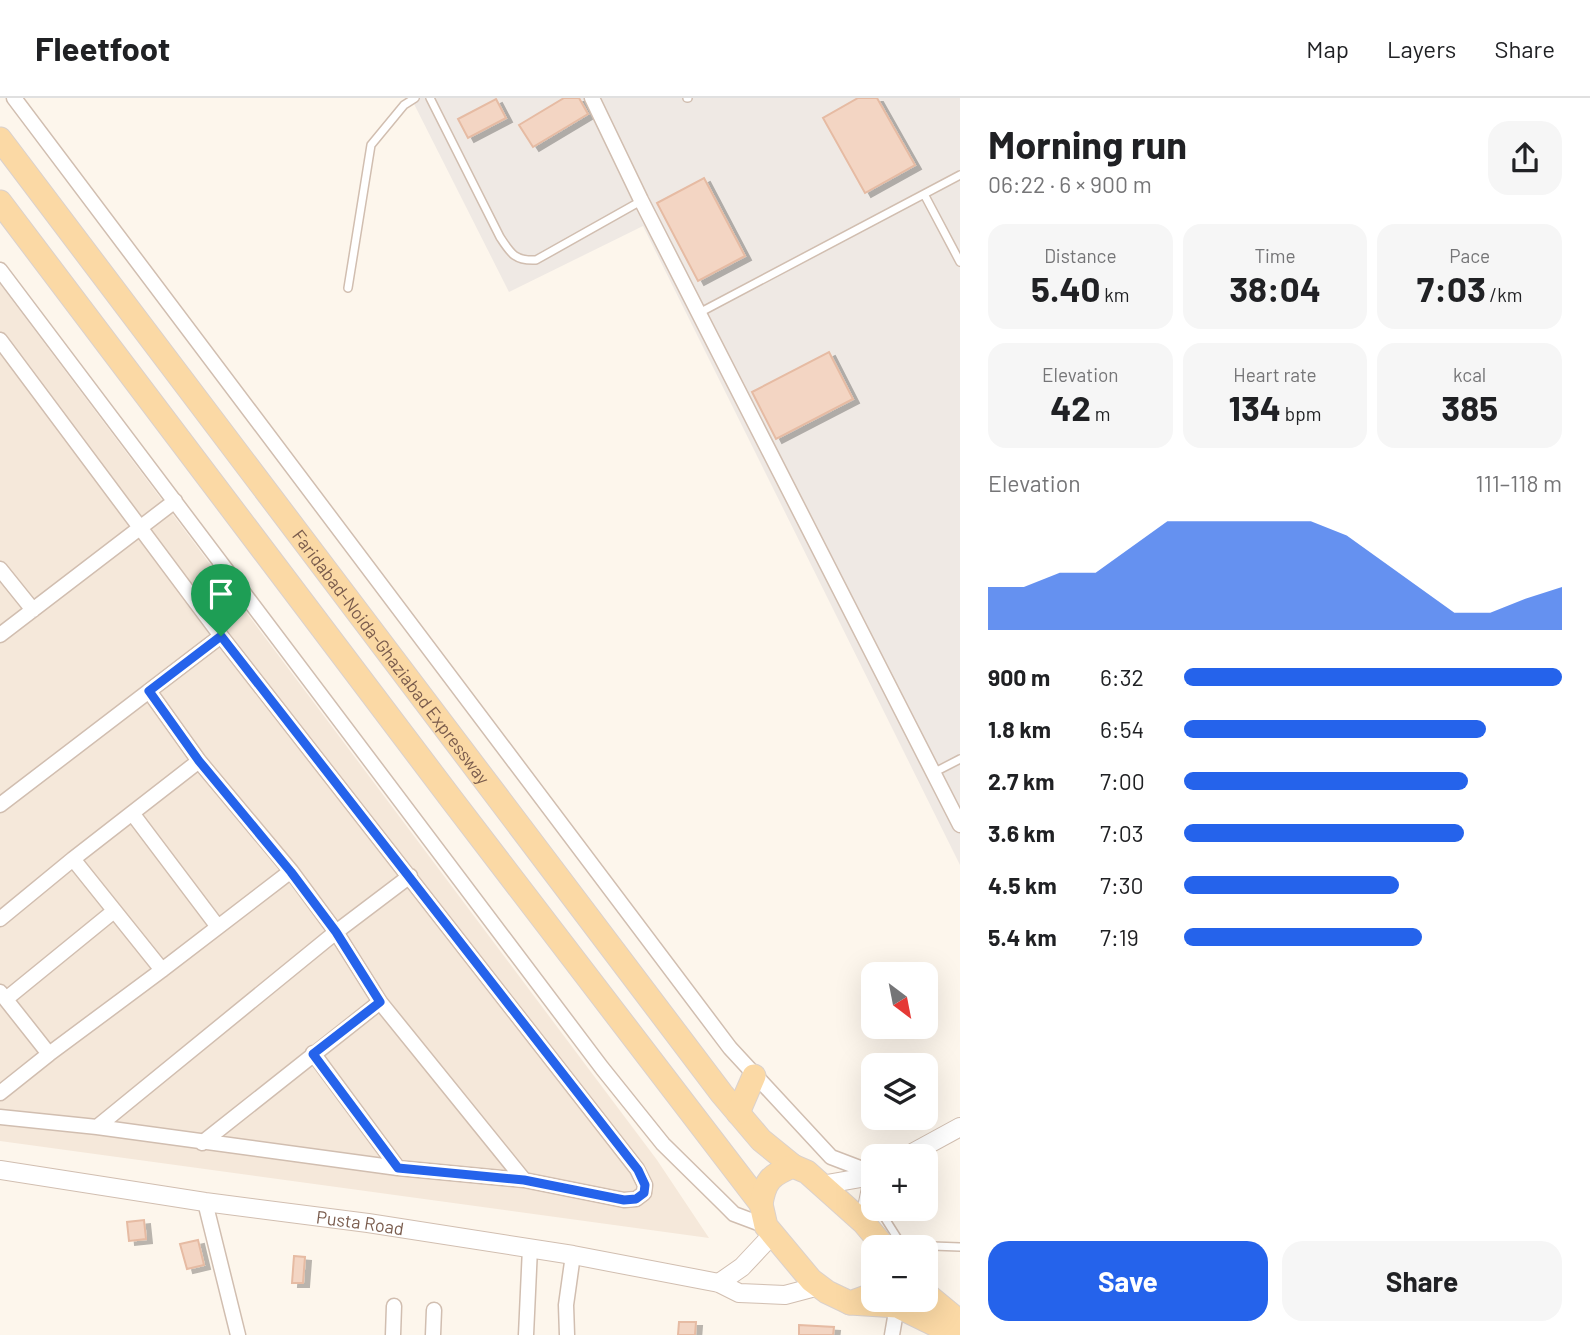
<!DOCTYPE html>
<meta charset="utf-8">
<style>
:root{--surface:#fff;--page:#f6f6f6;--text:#202124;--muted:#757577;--line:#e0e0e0;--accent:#2563eb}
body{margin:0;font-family:Barlow,sans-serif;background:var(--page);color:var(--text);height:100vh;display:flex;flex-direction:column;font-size:26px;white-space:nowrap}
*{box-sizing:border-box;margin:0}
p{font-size:23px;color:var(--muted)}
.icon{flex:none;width:38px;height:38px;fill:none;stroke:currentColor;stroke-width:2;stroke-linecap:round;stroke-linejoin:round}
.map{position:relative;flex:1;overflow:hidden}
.drawer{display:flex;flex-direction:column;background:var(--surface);width:630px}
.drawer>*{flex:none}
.needle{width:46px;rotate:148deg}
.tools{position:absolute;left:861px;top:864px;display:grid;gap:14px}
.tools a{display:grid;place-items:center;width:77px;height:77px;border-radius:14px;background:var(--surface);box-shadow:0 7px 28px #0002;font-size:35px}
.pin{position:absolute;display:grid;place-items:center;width:60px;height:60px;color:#fff;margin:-72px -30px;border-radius:50% 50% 50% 0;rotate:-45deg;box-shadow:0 0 7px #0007}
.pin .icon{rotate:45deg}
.round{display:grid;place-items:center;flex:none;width:74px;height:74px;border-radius:21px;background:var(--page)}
.headline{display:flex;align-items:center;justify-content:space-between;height:119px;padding:0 28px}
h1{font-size:38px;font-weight:700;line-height:52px}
.metrics{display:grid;grid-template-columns:repeat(3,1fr);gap:10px;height:119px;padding:7px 28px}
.metrics div{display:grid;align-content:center;border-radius:18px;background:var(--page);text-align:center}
.metrics b{font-size:35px;font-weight:700}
.metrics small{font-size:19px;font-weight:400}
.metrics p{font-size:19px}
.chart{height:196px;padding:14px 28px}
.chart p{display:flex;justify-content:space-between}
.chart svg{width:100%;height:126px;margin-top:7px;fill:var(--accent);opacity:.7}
.cta{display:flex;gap:14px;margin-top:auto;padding:14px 28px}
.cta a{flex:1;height:80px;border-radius:21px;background:var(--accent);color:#fff;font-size:28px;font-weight:700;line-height:80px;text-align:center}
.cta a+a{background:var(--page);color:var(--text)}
ul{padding:0 28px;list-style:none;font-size:23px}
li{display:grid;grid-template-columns:112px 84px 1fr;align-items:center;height:52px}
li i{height:18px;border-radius:9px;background:var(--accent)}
header{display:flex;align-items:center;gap:42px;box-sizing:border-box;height:98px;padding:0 35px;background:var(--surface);border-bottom:2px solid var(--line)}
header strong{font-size:33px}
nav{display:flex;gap:38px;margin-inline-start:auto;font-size:24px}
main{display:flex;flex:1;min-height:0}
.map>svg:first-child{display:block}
</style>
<header>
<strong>Fleetfoot</strong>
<nav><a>Map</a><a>Layers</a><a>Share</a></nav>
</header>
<main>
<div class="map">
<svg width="960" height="1237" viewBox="0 0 960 1237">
<defs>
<filter id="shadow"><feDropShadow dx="6" dy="4" stdDeviation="0" flood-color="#0004"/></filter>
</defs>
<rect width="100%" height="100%" fill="#fdf6ec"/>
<path fill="#f5e8da" d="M0,186l657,876 52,78 -709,-97z"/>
<path fill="#efe9e4" d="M411,0h549v767l-317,-639 -134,66z"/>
<path fill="#f3d5c3" stroke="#e6bba3" stroke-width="2" filter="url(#shadow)" d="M564,0h15l9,16 -55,33 -14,-22z
M858,0h19l38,67 -50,28 -42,-75z
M496,1l10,19 -38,20 -10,-19z
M704,80l41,78 -47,25 -41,-78z
M829,254l24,47 -77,40 -24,-47z
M144,1122l2,19 -17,2 -2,-19z
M198,1142l6,25 -17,4 -7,-25z
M294,1158l11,1 -2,26h-11z
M679,1224h17l-1,13h-17z
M799,1227l35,2 -1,8h-34z"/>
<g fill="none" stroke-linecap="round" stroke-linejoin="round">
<g stroke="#d1beb0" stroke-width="10">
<path id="service" d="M430,0l70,139c11,17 15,24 36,23l105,-59
M687,0h1
M924,96l36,68
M348,190l23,-143 33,-40 11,-7
M699,215l261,-138
M933,675l27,-14
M879,1111l19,30 7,6 55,2"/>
</g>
<g stroke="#d1beb0" stroke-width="17">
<path id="minor" d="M14,0l716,950 101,109 42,16
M592,0l49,102 319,625
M0,172l602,798 61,76 61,60 10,10 32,12
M0,242l221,296 416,533 8,16 -1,8 -8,6 -12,1 -100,-20 -126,-12 -301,-41 -97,-10
M0,471l33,41
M0,537l175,-134
M0,707l221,-169
M132,715l86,114
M73,761l89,111
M291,773l45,61 44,70 144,178
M0,821l73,-60 126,-98
M0,894l49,62
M6,901l108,-88
M313,955l85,115
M0,995l49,-39 113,-84 129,-99 -92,-110 -50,-70
M97,1029l239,-195 74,-56
M202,1045l178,-141
M205,1104l33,133
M393,1237l1,-29
M433,1237l1,-25
M526,1237l4,-87
M567,1237l-1,-30 7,-50
M892,1237l5,-29"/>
</g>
<g stroke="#d1beb0" stroke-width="20">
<g id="tertiary">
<path d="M905,1059l55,-30"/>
<path id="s1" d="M0,1072l205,32 163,21 205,32 146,28 20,10 46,2 34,-9"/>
<path d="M821,1087l40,-7 12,-4"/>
<path d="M864,1125l9,-45"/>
<path d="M719,1185l23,-16 30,-32"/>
</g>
</g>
<g stroke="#dad1cd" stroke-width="25">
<g id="primary">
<path id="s2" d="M0,41l722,955 39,46 32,26"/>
<path d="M0,104l452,598 309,404 5,22 45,54 16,12 23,11 19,-7 4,-6"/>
<path d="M738,1015l16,-37"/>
<path d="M761,1106c4,-24 10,-29 32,-38l14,6 57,51 21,25"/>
<path d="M926,1196l34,28"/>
<path d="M850,1205l47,3 45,22 10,7"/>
</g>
</g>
<use href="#service" stroke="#fff" stroke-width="7"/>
<use href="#minor" stroke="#fff" stroke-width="14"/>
<use href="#tertiary" stroke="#fff" stroke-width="18"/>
<use href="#primary" stroke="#fbd9a5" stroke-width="23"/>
</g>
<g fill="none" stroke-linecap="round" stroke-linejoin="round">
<g stroke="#fff" stroke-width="14">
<path id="route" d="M221,538l417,534 7,15 -1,8 -8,6 -12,1 -100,-20 -126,-12 -85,-114 67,-52 -44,-70 -45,-60 -92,-111 -50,-70z"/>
</g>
<use href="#route" stroke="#2563eb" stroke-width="9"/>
</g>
<g text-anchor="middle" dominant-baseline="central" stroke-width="6" stroke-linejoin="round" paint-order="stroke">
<g font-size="18" fill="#7a5c4d" stroke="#fffaf3">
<text stroke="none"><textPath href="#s2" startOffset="649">Faridabad-Noida-Ghaziabad Expressway</textPath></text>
<text stroke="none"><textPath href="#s1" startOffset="364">Pusta Road</textPath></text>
</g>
</g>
</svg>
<div class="tools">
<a><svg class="needle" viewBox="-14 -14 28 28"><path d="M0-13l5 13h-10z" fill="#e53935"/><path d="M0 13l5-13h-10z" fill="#757577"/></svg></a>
<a><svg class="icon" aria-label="layers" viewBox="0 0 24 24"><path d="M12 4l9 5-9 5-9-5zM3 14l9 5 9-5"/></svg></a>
<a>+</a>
<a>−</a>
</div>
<div class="pin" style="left:221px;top:538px;background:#1e9e55"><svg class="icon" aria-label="arrive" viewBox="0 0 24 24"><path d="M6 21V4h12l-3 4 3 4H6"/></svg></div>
</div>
<section class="drawer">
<div class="headline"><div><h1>Morning run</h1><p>06:22 · 6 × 900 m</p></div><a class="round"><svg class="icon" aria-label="share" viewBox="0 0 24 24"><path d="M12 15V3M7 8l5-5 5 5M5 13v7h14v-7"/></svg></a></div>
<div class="metrics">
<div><p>Distance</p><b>5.40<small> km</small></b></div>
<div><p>Time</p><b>38:04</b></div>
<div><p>Pace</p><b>7:03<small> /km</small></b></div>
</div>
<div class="metrics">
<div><p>Elevation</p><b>42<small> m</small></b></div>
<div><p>Heart rate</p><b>134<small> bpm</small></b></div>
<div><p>kcal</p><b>385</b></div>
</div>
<div class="chart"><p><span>Elevation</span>111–118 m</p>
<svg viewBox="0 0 160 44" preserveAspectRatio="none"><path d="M0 44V29L10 29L20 24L30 24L40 15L50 6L60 6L70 6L80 6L90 6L100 11L110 20L120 29L130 38L140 38L150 33L160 29V44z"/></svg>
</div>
<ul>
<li><b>900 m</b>6:32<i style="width:100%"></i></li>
<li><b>1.8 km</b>6:54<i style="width:80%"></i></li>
<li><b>2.7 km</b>7:00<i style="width:75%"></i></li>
<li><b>3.6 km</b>7:03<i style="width:74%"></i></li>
<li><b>4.5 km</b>7:30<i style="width:57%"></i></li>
<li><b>5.4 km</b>7:19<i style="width:63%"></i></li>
</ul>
<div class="cta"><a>Save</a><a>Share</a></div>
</section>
</main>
